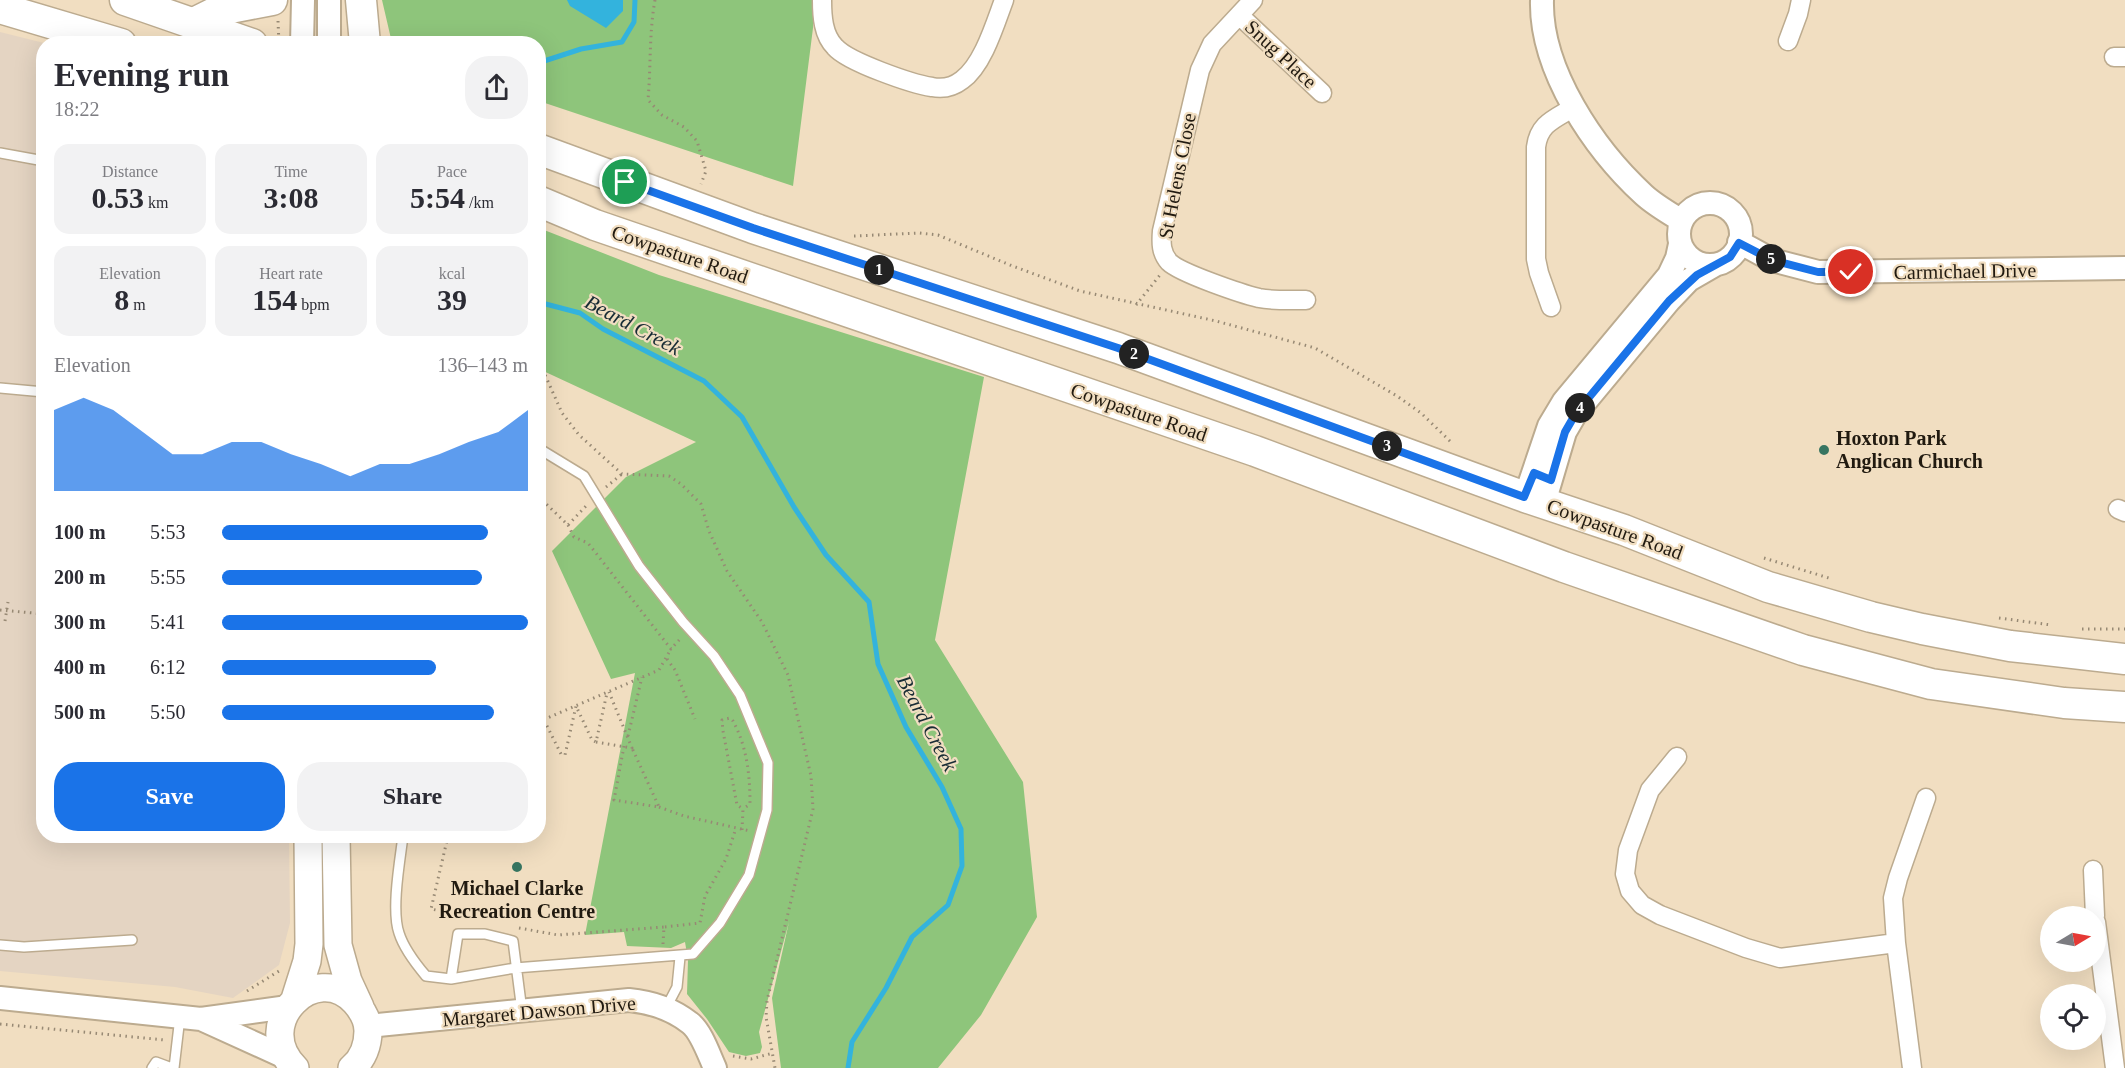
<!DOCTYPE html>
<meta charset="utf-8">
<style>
:root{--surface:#fff;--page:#f2f2f3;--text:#2b2b33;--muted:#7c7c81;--accent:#1a73e8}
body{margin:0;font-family:Georgia,serif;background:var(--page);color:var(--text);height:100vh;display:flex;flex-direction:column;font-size:22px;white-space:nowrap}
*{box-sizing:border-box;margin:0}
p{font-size:20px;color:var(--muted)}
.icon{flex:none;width:33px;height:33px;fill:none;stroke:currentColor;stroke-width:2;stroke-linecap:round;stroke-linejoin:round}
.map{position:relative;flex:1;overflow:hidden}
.panel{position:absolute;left:36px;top:36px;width:510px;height:807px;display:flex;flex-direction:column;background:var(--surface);border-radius:24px;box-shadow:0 6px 24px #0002}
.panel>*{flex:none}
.needle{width:39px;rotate:80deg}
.fabs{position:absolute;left:2040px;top:906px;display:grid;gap:12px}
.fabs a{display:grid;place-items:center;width:66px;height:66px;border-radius:50%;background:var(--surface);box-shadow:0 6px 24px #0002;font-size:30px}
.pin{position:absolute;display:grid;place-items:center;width:51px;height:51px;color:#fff;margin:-26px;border:3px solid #fff;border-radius:50%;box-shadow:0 2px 6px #0007}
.km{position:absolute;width:30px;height:30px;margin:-15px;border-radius:50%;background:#222;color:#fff;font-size:16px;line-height:30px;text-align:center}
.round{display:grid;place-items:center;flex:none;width:63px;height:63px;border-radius:24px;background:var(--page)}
.overview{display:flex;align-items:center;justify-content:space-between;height:102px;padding:0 18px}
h1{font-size:33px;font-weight:700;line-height:45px}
.metrics{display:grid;grid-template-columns:repeat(3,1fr);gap:9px;height:102px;padding:6px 18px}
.metrics div{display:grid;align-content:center;border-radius:15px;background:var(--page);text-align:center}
.metrics b{font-size:30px;font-weight:700}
.metrics small{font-size:16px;font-weight:400}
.metrics p{font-size:16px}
.chart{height:168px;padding:12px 18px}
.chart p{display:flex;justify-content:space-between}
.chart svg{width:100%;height:108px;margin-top:6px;fill:var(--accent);opacity:.7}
.cta{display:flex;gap:12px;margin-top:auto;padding:12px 18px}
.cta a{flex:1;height:69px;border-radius:24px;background:var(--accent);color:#fff;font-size:24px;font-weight:700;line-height:69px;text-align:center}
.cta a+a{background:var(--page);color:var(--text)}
ul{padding:0 18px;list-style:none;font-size:20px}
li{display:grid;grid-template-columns:96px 72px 1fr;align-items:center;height:45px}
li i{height:15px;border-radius:8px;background:var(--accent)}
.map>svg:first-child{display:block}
</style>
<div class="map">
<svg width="2125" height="1068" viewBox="0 0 2125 1068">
<rect width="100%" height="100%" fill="#f1dec1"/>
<path fill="#e4d4c2" d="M0,32l44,11v793h245l1,87 -11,42 -46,33 -58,-11 -175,-16z"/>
<path fill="#8ec57b" d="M382,0h431v28l-20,158 -254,-85 -1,-57 -146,-1z
M539,228l120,47 325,102 -49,263 88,142 14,135 -56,98 -43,53h-157l-9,-70 17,-76 -30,110 3,15 -2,6 -14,3 -17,-4 -22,-33 -20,-25 1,-34 -3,-18 -14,6 -44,-2 -3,-14 -39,3 50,-262 -24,6 -59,-128 74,-74 70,-35 -157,-73z"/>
<path fill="#33b3dd" d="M567,0h56v11l-17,17 -36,-22z"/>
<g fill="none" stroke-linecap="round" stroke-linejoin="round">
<path stroke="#33b3dd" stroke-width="5" d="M538,63l43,-14 41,-7 12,-20 1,-22
M538,302l42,11 23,16 101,52 38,36 52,90 32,48 43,47 9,62 28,63 36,60 19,42 1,37 -14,39 -36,32 -26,51 -34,54 -4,26"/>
<g stroke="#bcab8f" stroke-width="12">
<path id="service" d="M0,153l44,8
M0,388l44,4
M403,836c-3,24 -12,74 -4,97 5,16 16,30 27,43l25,3 64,-11 178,-14 27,-31 29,-48 18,-65 1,-47 -28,-68 -26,-39 -31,-34 -44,-56 -55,-90 -46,-28
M0,945l24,2 108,-7
M451,979l7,-45h27l28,7 9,70
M666,1008l11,-21 3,-30
M152,1068l4,-6 16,6
M174,1068l6,-51"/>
</g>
<g stroke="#bcab8f" stroke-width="21">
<path id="minor" d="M822,0c0,16 1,35 13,47 13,15 77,37 97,40 10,2 21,0 30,-7 21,-15 33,-56 42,-80
M1253,0l-41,44 -12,26 -38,161c-1,12 -1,22 7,31 11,11 73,32 90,36 15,3 32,2 47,2
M1239,15l83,78
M1788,41l10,-27 3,-14
M2114,57h11
M1551,307l-12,-34 -3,-14v-112c3,-24 19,-28 38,-40
M2118,509l7,3
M1677,757l-27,33 -22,60 -3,24 5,17 12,14 18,10 86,33 34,10 116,-15
M2093,870l2,46
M2096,922l19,146
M1912,1068l-16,-125 -3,-45 5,-20 28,-80"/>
</g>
<g stroke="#bcab8f" stroke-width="26">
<path id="tertiary" d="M329,0v44
M1542,0c-2,70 52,149 102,195 11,10 25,18 38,26
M302,44l1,-44
M1679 234a31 31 0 1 1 62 0a31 31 0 1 1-62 0Z
M1739,242l33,18 46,12 307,-4
M1525,497l24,-71 15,-25 105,-126 8,-17 3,-14
M1544,503l21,-71 11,-19 93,-112 20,-21 26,-15
M0,998l201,21 87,-12
M201,1019l86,39
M368,1026l261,-26c22,2 43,9 61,23 11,8 19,32 25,45"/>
</g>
<g stroke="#bcab8f" stroke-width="30">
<path id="secondary" d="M336,836l2,109 10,36 12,26
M295,999l12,-38 2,-17 -1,-108
M295,1068c-45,-45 21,-109 60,-66 8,9 13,18 13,29 0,14 -5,28 -16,37"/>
</g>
<g stroke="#bcab8f" stroke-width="33">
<path id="primary" d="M125,0l127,44
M361,0l4,44
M0,8l121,36
M194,23l26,-13 52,-10
M538,149l215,79 365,120 407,149 99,33 144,57 103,30 51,12 88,17 115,13
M538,201l57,24 660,226 309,116 239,83 128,34 133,19 61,4"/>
</g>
<path stroke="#978974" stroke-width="3" stroke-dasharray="1.5 4.5" stroke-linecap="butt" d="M655,0c-6,33 -4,66 -7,100l14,15 22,12 13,14 9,30 -5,13
M278,21l1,23
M854,236l65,-3 19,2 72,30 70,26 136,30 99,27 82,48 24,17 32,31
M1136,305l24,-30
M538,367l4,1 20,45 17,22 43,39 47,2 12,8 20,20 8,27 18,40 35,51 26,53 23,101 2,33 -46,192 -1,16 9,51
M606,487l16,-13
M538,496l30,29 18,-19
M568,525l6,12 14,6 83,106 9,-10
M1764,558l68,21
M0,610l44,4
M1999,618l52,7
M5,621l3,-19
M2082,629h43
M667,659l8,11 20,49
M538,722l121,-52 12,-21
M628,736l14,-59
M596,742l36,6 -23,-56
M624,746l-10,54 45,7 -27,-59
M538,749l6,-29 17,34 4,1 11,-49 16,34 4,2 11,-49
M659,807l25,9 66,15
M742,830l1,-21 -6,-4 -14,-74 -1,-11 8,-2 3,3c14,26 17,54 17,83l-7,5
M448,836l-17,73 50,10
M519,928l39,7 106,-8
M663,944l1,-17 36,-4 5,-27 21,-37 10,-31
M247,991l32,-20
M0,1024l165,16
M733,1056l18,3 22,-6"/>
<use href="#service" stroke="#fff" stroke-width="9"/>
<use href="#minor" stroke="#fff" stroke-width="18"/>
<use href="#tertiary" stroke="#fff" stroke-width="22"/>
<use href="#secondary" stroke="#fff" stroke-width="27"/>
<use href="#primary" stroke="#fff" stroke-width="30"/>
</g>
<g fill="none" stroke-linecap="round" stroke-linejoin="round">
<g stroke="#fff" stroke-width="12">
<path id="route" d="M625,182l128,46 365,120 406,149 10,-24 17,7 14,-48 11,-19 93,-112 28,-26 33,-18 9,-14 33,17 46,12h33"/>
</g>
<use href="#route" stroke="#1a73e8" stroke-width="8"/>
</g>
<g fill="#377561" stroke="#f1dec1" stroke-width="2">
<circle cx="1824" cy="450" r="6"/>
<circle cx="517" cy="867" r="6"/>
</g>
<g text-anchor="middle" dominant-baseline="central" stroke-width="4.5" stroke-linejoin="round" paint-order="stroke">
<g font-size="20" fill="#211a10" stroke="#f1dec1">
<text transform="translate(1281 54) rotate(43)">Snug Place</text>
<text transform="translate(1177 176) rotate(-79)">St Helens Close</text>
<text transform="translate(680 254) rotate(19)">Cowpasture Road</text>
<text transform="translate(1965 271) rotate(-1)">Carmichael Drive</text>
<text transform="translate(1139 412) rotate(19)">Cowpasture Road</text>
<text transform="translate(1615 529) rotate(20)">Cowpasture Road</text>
<text transform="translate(539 1011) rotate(-5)">Margaret Dawson Drive</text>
</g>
<g font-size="20" font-weight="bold" fill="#211a10" stroke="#f1dec1" text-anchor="start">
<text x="1836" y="438">Hoxton Park<tspan x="1836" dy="23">Anglican Church</tspan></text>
<text x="517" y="888" text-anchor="middle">Michael Clarke<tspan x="517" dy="23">Recreation Centre</tspan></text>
</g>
<g font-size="21" font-style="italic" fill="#182c35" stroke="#f1dec1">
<text transform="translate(633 325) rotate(28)">Beard Creek</text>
<text transform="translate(927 723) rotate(62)">Beard Creek</text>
</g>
</g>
</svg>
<div class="fabs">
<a><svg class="needle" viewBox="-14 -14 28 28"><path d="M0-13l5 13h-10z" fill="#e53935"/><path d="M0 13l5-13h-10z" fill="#7c7c81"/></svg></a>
<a><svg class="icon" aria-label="locate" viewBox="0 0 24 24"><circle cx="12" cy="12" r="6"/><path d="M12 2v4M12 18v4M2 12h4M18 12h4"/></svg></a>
</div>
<div class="pin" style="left:625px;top:182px;background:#1e9e55"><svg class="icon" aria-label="arrive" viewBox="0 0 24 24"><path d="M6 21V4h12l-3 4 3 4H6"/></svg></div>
<div class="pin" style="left:1851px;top:272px;background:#d93025"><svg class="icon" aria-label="check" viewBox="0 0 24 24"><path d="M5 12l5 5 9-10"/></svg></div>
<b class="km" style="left:879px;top:270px">1</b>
<b class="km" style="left:1134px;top:354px">2</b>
<b class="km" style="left:1387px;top:446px">3</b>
<b class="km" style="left:1580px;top:408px">4</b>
<b class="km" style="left:1771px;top:259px">5</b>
<section class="panel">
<div class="overview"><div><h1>Evening run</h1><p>18:22</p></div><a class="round"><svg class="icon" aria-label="share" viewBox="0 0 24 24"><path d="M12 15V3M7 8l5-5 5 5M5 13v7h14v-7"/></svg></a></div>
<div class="metrics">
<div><p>Distance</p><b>0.53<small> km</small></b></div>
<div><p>Time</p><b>3:08</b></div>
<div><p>Pace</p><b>5:54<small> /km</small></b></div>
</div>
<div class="metrics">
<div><p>Elevation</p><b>8<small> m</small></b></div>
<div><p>Heart rate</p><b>154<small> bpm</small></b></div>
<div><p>kcal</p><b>39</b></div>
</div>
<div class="chart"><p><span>Elevation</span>136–143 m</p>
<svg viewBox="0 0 160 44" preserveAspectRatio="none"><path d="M0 44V11L10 6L20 11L30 20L40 29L50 29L60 24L70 24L80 29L90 33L100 38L110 33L120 33L130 29L140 24L150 20L160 11V44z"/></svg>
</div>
<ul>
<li><b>100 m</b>5:53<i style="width:87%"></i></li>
<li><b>200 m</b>5:55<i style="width:85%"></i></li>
<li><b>300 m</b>5:41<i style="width:100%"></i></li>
<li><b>400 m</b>6:12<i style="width:70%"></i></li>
<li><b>500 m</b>5:50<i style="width:89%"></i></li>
</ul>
<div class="cta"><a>Save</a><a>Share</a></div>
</section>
</div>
